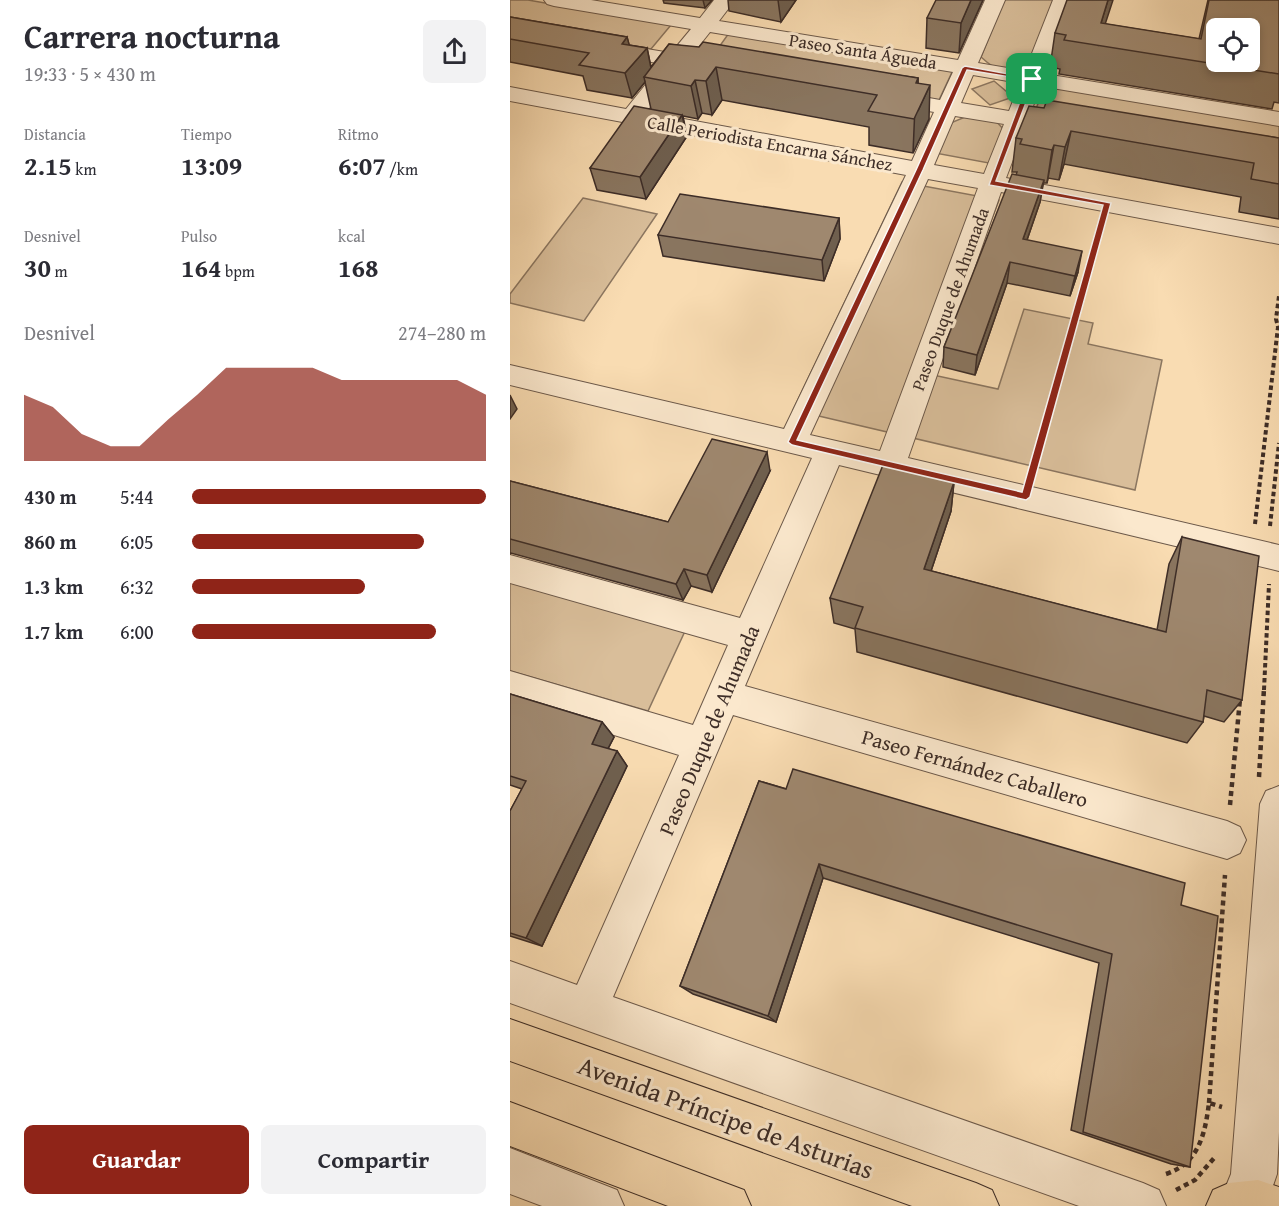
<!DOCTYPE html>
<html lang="es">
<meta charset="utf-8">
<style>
:root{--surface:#fff;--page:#f2f2f3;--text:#2b2b33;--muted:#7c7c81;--accent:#8f2418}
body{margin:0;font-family:"Gentium Book Plus",serif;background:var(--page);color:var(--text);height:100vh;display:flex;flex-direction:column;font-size:22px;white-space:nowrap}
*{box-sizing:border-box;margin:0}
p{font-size:20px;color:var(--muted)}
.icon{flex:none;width:33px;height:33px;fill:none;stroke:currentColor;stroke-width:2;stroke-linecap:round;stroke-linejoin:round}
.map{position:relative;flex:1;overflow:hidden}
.sheet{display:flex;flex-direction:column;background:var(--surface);width:510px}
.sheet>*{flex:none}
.tools{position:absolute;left:696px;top:18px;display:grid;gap:12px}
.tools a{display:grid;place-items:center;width:54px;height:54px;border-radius:9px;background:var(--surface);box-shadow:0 3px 9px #0003;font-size:30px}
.pin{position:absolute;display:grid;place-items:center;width:51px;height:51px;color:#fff;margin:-26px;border-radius:12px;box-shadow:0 3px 9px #0006}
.round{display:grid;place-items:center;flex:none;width:63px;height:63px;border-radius:9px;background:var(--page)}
.overview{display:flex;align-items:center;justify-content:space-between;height:102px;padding:0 24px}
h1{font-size:33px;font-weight:700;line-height:45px}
.stats{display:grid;grid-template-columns:repeat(3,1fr);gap:9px;height:102px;padding:6px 24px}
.stats div{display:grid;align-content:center}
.stats b{font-size:26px;font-weight:700}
.stats small{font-size:16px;font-weight:400}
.stats p{font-size:16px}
.chart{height:168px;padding:12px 24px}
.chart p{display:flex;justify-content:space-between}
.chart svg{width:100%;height:108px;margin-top:6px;fill:var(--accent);opacity:.7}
.primary-button{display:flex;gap:12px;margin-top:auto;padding:12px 24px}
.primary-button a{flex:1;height:69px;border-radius:9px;background:var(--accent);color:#fff;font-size:24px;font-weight:700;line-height:69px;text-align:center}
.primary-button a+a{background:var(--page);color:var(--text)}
ul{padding:0 24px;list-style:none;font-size:20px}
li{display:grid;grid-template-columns:96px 72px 1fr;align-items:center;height:45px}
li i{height:15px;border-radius:8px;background:var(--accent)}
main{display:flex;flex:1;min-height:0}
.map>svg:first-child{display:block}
</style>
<main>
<section class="sheet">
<div class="overview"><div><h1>Carrera nocturna</h1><p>19:33 · 5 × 430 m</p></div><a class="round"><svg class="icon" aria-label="share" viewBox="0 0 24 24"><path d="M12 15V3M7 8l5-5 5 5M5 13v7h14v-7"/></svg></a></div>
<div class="stats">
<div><p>Distancia</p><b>2.15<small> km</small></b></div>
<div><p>Tiempo</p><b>13:09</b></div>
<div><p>Ritmo</p><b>6:07<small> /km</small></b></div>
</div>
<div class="stats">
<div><p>Desnivel</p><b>30<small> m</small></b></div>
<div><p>Pulso</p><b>164<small> bpm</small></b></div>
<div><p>kcal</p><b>168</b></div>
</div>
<div class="chart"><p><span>Desnivel</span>274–280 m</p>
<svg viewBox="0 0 160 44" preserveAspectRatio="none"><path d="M0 44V17L10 22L20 33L30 38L40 38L50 27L60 17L70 6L80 6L90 6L100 6L110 11L120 11L130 11L140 11L150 11L160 17V44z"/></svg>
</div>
<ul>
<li><b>430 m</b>5:44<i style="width:100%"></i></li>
<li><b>860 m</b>6:05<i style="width:79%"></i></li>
<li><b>1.3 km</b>6:32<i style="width:59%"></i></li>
<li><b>1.7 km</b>6:00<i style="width:83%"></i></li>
</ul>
<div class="primary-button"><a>Guardar</a><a>Compartir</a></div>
</section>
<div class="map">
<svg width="769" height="1206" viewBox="0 0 769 1206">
<rect width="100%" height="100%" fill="#f9dcb2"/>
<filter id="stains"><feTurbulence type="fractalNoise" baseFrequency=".00333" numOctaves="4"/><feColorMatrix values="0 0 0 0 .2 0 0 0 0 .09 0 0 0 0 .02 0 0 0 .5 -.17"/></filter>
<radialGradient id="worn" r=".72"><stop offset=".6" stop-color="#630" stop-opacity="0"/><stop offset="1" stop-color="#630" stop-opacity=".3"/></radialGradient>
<path fill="#d9be9a" stroke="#8b7660" stroke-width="1.5" d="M0,0h18l143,25 -20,24 -141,-24z
M494,0h54l-24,62c-27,11 -30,16 -53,-5z
M219,33l224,37 -14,30 -230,-39z
M484,81l19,16 -23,8 -18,-16z
M535,85l234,39v36l-246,-43z
M460,115l23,3 13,14 -12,32 -59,-11 13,-29z
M392,182l97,18 -66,175 65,14 26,-80 69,14 -5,21 74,16 -27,130 -342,-80z
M73,198l74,16 -73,107 -74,-18v-9z
M0,581l176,48 -38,82 -138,-40z"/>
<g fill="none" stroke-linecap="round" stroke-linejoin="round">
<g stroke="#6c594a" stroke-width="2">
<path id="minor" d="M34,0h47l109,18 14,-18h21l-16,21 239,39 27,-60h20l-27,63 47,8 28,-71h20l-28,74 234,38v14l-239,-40 -10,29 45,8 3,5 -3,5 -8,2 -42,-7 -19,50 273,50v16l-278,-52 -93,266 371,87v26l-440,-106 -94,221 482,135 13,6 6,13 -6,13 -13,6 -494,-144 -120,282 530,186 16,7 7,16h-87l-569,-203v-42l67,24 102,-230 -169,-52v-32l183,54 35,-80 -218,-62v-28l230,63 72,-160 -302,-73v-20l274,64 122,-254 -396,-74v-14l116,22 36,-45 -65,-12 -4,-4 4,-4 7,-2 67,11 20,-24 -137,-23 -7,-2zM200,32l243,40 -13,28 -55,-10 -8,2 -3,5 3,5 57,10 -22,49 -266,-49 36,-44 22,3 8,-1 3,-5 -3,-5 -21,-4zM463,75l47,8 -11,28 -48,-8zM445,116l49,8 -20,50 -50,-9zM418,179l50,9 -98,263 -70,-16z
M769,786v346l-2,42 -11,32h-48l13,-32 29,-370 6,-13z
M0,1148l107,42 7,16h-82l-32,-12z"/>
</g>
<g stroke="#3d2d27" stroke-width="2">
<path id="major" d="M0,1019l466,164 16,7 7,16h-87l-402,-145z
M0,1102l234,88 7,16h-83l-158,-60z
M748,1180l21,7v19h-73l7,-16 16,-7z"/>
</g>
<path stroke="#3d2d27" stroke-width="2" stroke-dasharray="3 2" stroke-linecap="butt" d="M571,298l20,-72"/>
<path stroke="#3d2d27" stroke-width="4" stroke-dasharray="4.5 3" stroke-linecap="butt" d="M523,470l48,-174
M745,524l23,-197 -2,-8 3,-23
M760,526l9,-83
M754,690l5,-106"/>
<path stroke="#3d2d27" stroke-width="4.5" stroke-dasharray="5 4" stroke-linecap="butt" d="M749,777l5,-89
M720,805l10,-106
M699,1103l16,-228
M656,1174c33,-11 39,-40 43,-71l13,4
M666,1190l19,-10 20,-23"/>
<use href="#minor" fill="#fbe8cd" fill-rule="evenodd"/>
<use href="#major" fill="#f9dcb2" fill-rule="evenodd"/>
</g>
<path fill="#89755f" stroke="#3d2d27" stroke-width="1.5" d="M153,0h49l-7,8 -41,-5z
M218,0h68l-15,22 -52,-11z
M473,0l-24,53 -33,-5 1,-30z
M698,0h71v103l-5,-1 -2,7 -213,-35 1,-5 -10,-2 5,-34 50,-9 94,15z
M0,17l117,20 2,8 18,3 4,19 18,-23 249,34v5l11,36 -16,34 -44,-8v-18l-147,-27 -10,15 -10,-2 -4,6 -15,-3 4,20 -41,63 -49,-9 -7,-22 61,-59 -6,-27 -13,16 -45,-8 -4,-14 -73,-14z
M534,108l235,30v81l-40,-7 2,-15 -177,-33 -5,16 -11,-2 -1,5h-4l-3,19 -13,38 51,32 -8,24 -63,-13 -32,92 -32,-8 1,-20 72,-172 1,-3h-5l4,-34z
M329,218l1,21 -16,42 -161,-25 -5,-21z
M260,471l-58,121 -21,-6 -8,14 -172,-47 -1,1v-73l158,41z
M444,482l-3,29 -20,60 226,59 12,-66 13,-27 60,163 -18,22 -20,-6 -1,6 -16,21 -330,-91 -2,-23 -21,-6 -4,-25z
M0,694l92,28 12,15 -6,12 9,2 10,15 -85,180 -32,-10v-125l12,-22 -12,-4z
M249,781l422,124 9,262 -19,-3 -100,-34 28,-167 -276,-85 -47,144 -83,-28 -13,-8z"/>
<path fill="#6f5f4e" stroke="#3d2d27" stroke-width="1.5" d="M193,0h9l-7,8z
M268,0h18l-15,22z
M461,0h12l-24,53 2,-30z
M598,0h5l-15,46 3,-23z
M117,37l7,25 -12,-18z
M137,48l5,25 -8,4 1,5 -13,16 -7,-25z
M206,67l6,33 -10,15 -6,-34z
M408,78v33l12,-26 -1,34 -16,34 3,-70z
M185,80l7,33 -4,6 -7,-33z
M172,115l5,21 -41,63 -6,-22z
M561,131l-7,33 -5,16 6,-33z
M544,145l-6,33 -1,5 5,-33z
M534,180l-4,22 -20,58 3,-21z
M329,218l1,21 -16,42 -2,-21z
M572,251l-4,21 -8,24 5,-20z
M500,262l-3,21 -32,92 2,-20z
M0,395l7,14 -7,10z
M257,452l3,19 -58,121 -5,-17z
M444,482l-3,29 -28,84 1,-26z
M174,569l7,17 -8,14 -7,-16z
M92,722l12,15 -11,21 -11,-14z
M107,751l10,15 -85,180 -16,-8z
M309,864l4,14 -47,144 -8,-6z"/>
<path fill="#9f886f" stroke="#3d2d27" stroke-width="1.5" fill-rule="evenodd" d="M426,0h35l-10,23 -34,-5z
M557,0h41l-7,23 100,16 8,-39h70v74l-215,-34 2,-5 -11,-2zM706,28h34v34h-34z
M0,17l117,20 -5,7 25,4 -22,25 -46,-8 10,-12 -79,-14z
M193,42l215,36 -2,5 14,2 -16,34 -46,-8 9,-16 -161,-28 -10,14 -11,-1 -4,6 -47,-9 25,-33 30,3z
M537,100l232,38v46l-28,-5 3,-16 -183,-32 -6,16 -11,-2 -2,5 -32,-6 2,-5 -6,-1 13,-32 15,2z
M124,106l48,9 -42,62 -50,-9z
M502,174l32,6 -21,59 59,12 -7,25 -65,-14 -33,93 -33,-8z
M170,194l159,24 -17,42 -164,-25z
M202,439l55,13 -60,123 -23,-6 -8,15 -166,-45v-58l158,41z
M373,465l71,17 -30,87 242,63 16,-95 77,19 -17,144 -35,-10 -4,32 -348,-94 8,-21 -33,-9z
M0,694l92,28 -10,22 25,7 -91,187 -16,-5v-122l16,-30 -16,-5z
M283,769l392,114 -4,22 37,11 -28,251 -107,-35 29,-178 -293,-90 -51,152 -88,-30 79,-205 27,8z"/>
<path fill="#8f2418" stroke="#fff" stroke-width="1.5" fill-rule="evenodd" d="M455,66l70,13 -39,102 115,22 -81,294 -4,3 -234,-55 -4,-3 128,-272 46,-102zM457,70l61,10 -39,105 114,20 -81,287 -225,-52 126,-270z"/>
<g text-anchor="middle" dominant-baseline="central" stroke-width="6" stroke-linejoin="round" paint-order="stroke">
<g font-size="18" fill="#3d2d27" stroke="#fbe8cd">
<text transform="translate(353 51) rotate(9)">Paseo Santa Águeda</text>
<text transform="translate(260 143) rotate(10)">Calle Periodista Encarna Sánchez</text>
<text transform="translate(440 299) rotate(-70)">Paseo Duque de Ahumada</text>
</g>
<g font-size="21" fill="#3d2d27" stroke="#fbe8cd">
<text transform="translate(199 730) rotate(-67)">Paseo Duque de Ahumada</text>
<text transform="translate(465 768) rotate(16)">Paseo Fernández Caballero</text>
</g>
<g font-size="26" fill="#3d2d27" stroke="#fbe8cd">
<text transform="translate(216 1117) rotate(20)">Avenida Príncipe de Asturias</text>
</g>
</g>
<rect width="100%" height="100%" filter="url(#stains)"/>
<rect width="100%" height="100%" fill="url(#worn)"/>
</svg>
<div class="tools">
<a><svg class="icon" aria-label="locate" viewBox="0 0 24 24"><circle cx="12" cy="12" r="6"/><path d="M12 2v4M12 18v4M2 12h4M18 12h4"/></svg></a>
</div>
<div class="pin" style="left:522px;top:79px;background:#1e9e55"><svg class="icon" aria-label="arrive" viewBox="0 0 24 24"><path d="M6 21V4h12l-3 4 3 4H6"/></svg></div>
</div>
</main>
